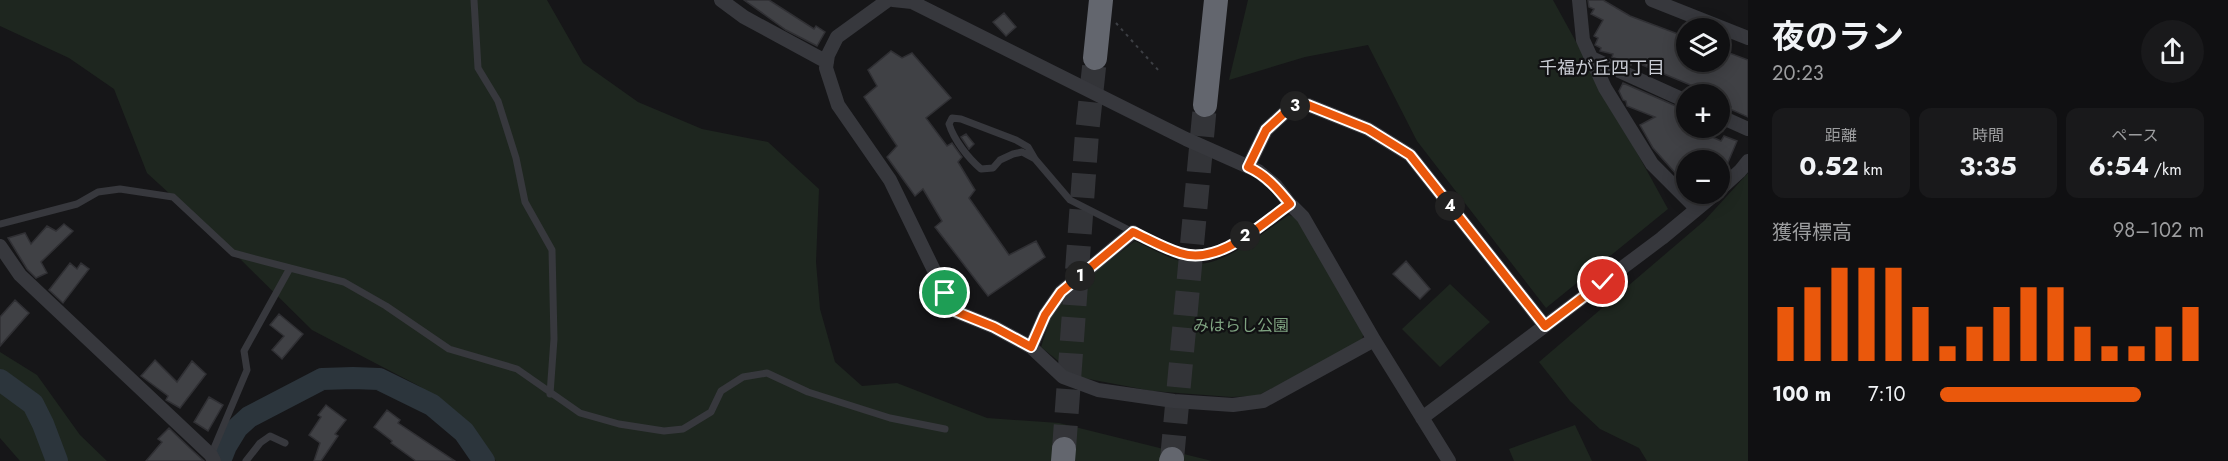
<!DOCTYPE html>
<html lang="ja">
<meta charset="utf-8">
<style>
:root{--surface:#101012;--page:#19191b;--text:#f1f3f6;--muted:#9c9d9f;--line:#303032;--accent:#ea580c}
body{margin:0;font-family:Jost,"Noto Sans JP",sans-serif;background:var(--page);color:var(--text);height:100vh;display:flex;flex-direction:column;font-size:22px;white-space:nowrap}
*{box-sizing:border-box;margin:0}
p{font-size:20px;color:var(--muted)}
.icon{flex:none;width:33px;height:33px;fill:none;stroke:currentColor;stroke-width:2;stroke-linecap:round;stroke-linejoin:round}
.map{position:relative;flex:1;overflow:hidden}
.details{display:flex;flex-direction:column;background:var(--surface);width:480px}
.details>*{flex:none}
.buttons{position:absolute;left:1676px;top:18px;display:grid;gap:12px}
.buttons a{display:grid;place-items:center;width:54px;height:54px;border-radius:50%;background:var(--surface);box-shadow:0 3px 15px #0003,0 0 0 2px var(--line);font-size:30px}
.pin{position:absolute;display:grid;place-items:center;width:51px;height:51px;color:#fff;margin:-26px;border:3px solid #fff;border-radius:50%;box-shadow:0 2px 6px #0007}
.km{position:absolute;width:30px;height:30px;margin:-15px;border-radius:50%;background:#222;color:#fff;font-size:16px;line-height:30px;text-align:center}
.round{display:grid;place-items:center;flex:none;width:63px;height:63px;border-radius:32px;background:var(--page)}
.summary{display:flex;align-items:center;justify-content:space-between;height:102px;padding:0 24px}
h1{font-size:33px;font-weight:700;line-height:45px}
.stats{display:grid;grid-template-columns:repeat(3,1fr);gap:9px;height:102px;padding:6px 24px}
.stats div{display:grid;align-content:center;border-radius:12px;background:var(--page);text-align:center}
.stats b{font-size:26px;font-weight:700}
.stats small{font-size:16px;font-weight:400}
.stats p{font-size:16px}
.chart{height:168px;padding:12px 24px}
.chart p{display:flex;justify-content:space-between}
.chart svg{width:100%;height:108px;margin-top:6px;stroke:var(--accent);stroke-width:6}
ul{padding:0 24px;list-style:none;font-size:20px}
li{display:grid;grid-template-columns:96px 72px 1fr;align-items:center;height:45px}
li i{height:15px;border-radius:8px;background:var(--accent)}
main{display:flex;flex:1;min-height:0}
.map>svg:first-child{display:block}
</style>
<main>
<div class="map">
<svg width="1748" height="461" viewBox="0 0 1748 461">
<rect width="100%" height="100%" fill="#161618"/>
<path fill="#1e261f" d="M0,0h547l36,63 55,39 64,27 66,13 51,47 -3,73 4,47 15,53 27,24 35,-3 90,35 72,5 153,38h-716l-38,-45 -39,-30 -107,-56 -83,-82 -82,-75 -33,-84 -45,-31 -69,-32z
M1248,0h305l115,209 -122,99 -129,-167 -49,-96 -63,12 -76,23z
M1748,173v288h-101l-8,-13 -39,-19 -30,-28 -31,-39 165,-141z
M1289,215l12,5 63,112 -3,11 -104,53 -26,1 -79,-6 -74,-14 -37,-30 12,-37 13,-16 69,-53c18,8 40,22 61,23 30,1 69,-33 93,-49z
M1450,284l40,38 -50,45 -38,-38z
M0,352l37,23 43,60 27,26h-87l-20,-23z
M1575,425l17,36h-78l-5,-12z"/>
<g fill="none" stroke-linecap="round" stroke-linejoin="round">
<path stroke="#2c353c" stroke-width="22" d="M0,380l33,24 10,20 14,37
M220,461l6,-15 11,-18 12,-11 73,-38 31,-1 26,1 53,26 32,27 20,29"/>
</g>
<path fill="#404145" stroke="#303034" stroke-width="1.5" d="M744,0h25l45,29 2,-3 9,6 -8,14 -31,-16z
M1588,0h15l27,16 56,21v25h33v-13l29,11v57l-18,-8 1,-2 -12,-5v-8h-7l-79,-33 -2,4 -19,-8 1,-3 -13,-3 1,-3 -6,-3 3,-7 -4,-2 9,-16 -12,-6 3,-5 -5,-2z
M1004,13l12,14 -10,9 -13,-14z
M891,51l11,7 10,-5 39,45 -25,20 21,28 5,-3 10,14 -4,5 17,28 -6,8 40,57 27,-14 9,16 -57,39 -53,-69 7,-6 -19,-32 -8,7 -28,-39 10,-11 -33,-49 13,-11 -9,-16z
M1623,83l62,27 -2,5 3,2v11h6l29,13 3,-5 13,5 -14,33 -4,4v-18h-33v25l-33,-37 -13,-23 15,-8 -28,-11 -1,-5 -3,-1 -4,-9z
M966,134l8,10 -5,5 -8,-12z
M64,224l9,7 -32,31 6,11 -11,5 -9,-9 -19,-31 17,-5 6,11 16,-18 9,5z
M1406,261l24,28 -10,10 -27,-25z
M70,263l7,6 4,-6 8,6 -26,34 -14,-13z
M15,300l14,13 -29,33v-29z
M279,314l24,20 -21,25 -10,-9 12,-14 -14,-11z
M155,360l22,22 15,-21 14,13 -26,34 -14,-8 2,-4 -27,-20z
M209,397l14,8 -15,26 -14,-9z
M326,405l20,15 -11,14 3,2 -17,25h-7l6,-18 -11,-8 12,-18 -3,-2z
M387,410l13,10 -2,3 57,38h-39l-25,-18 1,-2 -18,-14z
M169,428l23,22 12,11h-58l16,-19 -4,-3z"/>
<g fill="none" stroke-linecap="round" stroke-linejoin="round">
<path stroke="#333438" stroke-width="24" stroke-dasharray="24 12" stroke-linecap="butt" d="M1064,449l23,-316 8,-75
M1172,459l33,-354"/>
<path stroke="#3d3f44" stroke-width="2" stroke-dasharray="3 4.5" stroke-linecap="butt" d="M1116,23l43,48"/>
<path stroke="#37383d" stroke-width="7" d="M474,0l4,68 20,33 18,57 9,44 27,48 2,89 -4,55
M1035,159l-7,-12 -12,-7 -55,-21 -9,-1 -3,6c5,16 19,34 32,45l12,-1 7,-8 13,-6 9,-2 13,7 35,41 63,32 48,22 24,2 24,-9 61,-43
M0,224l77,-20 21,-12 22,-3 53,8 60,56 57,15
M211,455l36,-85 -3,-19 46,-83 54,14 42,24 63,43 68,20 63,44 39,11 45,7 19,-2 28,-17 10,-21 22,-14 24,-4 41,19 82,26 55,11
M246,461l14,-18 10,-7 15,7"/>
<path stroke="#37383d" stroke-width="14" d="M721,0l23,17 83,45
M888,0l-51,37 -9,18 -2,13 12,37 52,75 55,113 12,19 37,15 37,20 32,30 35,13 76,11 59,4 30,-4 111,-61
M893,0l19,2 274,137 72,32 18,15 14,18 13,13 71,123 75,121
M1579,0l4,40 22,48 47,76 45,45
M1652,0l96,38
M1591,58l95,43
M1719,116l29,13
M1248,167l18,-37 26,-24 16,-1 60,24 42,26 135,171
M1719,190l21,-19 8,-10
M0,246l20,29 191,180 3,6
M1031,347l14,-32 16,-23 72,-60
M1422,418l240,-180 53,-44"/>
<path stroke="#63666e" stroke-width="24" d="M1095,58l6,-58
M1205,105l11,-105
M1063,461l1,-12
M1171,461l1,-2"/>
</g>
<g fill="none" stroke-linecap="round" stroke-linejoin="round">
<g stroke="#fff" stroke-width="12">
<path id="route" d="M945,293l12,19 37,15 37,20 14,-32 16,-23 72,-60c15,7 31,16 47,21 39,13 80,-28 110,-49 -12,-15 -24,-29 -42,-37l18,-37 26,-24 16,-1 60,24 42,26 135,171 58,-44"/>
</g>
<use href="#route" stroke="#ea580c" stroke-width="8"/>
</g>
<g text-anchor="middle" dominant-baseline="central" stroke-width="4.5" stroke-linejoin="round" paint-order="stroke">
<g font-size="16" fill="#7fa381" stroke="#111113">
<text x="1241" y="325">みはらし公園</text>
</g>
<g font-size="18" fill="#c9ccd4" stroke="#111113">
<text x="1602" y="68">千福が丘四丁目</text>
</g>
</g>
</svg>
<div class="buttons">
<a><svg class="icon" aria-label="layers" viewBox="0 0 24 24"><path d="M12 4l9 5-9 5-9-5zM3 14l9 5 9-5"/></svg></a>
<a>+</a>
<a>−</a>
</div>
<div class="pin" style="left:945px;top:293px;background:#1e9e55"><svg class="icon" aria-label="arrive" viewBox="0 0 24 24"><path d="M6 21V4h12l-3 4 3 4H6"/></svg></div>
<div class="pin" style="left:1603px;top:282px;background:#d93025"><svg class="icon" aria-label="check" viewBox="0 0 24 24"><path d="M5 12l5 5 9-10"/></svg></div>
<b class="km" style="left:1080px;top:276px">1</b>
<b class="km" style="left:1245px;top:236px">2</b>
<b class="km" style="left:1295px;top:106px">3</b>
<b class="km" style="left:1450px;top:206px">4</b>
</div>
<section class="details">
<div class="summary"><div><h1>夜のラン</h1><p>20:23</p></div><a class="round"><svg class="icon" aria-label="share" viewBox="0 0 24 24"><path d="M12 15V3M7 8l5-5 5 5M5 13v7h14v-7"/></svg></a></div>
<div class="stats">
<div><p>距離</p><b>0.52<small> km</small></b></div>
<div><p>時間</p><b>3:35</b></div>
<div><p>ペース</p><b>6:54<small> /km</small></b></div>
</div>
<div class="chart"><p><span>獲得標高</span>98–102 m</p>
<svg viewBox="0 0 160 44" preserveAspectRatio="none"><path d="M5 44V22M15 44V14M25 44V6M35 44V6M45 44V6M55 44V22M65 44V38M75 44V30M85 44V22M95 44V14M105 44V14M115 44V30M125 44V38M135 44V38M145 44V30M155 44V22"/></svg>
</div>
<ul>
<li><b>100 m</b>7:10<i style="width:76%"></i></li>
</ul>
</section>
</main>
